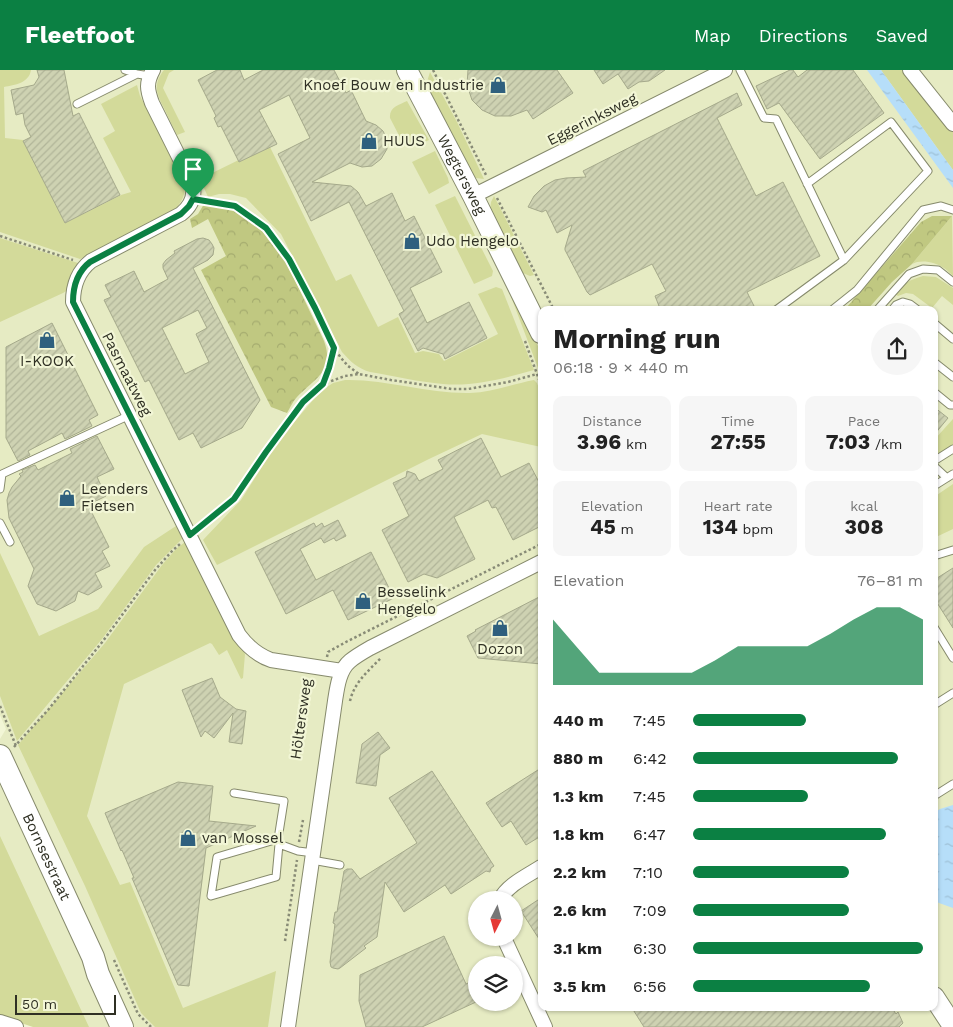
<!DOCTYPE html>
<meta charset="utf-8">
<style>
:root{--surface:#fff;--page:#f6f6f6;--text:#222;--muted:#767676;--accent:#0b8043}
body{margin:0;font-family:"Work Sans",sans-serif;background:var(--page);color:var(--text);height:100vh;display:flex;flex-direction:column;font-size:19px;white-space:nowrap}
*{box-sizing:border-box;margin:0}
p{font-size:16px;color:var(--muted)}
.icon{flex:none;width:28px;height:28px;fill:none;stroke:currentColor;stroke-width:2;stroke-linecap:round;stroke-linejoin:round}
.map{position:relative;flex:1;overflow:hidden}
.drawer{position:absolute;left:538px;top:236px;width:400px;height:705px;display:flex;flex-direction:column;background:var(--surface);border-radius:10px;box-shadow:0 1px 4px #0004}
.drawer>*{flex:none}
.needle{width:32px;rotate:186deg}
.buttons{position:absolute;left:468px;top:821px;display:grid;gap:10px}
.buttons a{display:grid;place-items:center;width:55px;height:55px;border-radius:50%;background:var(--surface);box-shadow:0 1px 4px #0004;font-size:25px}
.scale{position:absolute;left:15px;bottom:12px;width:101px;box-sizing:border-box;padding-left:5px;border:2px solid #2f3024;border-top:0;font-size:14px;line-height:18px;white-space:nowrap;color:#2f3024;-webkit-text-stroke:4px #f2f6d6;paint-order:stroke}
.pin{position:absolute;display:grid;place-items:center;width:42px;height:42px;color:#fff;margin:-51px -21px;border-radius:50% 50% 50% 0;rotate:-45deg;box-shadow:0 0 5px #0007}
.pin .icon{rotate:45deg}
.round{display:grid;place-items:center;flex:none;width:52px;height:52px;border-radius:26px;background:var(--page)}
.headline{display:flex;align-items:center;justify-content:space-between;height:85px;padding:0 15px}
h1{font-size:28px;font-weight:700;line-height:38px}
.figures{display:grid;grid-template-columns:repeat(3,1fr);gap:8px;height:85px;padding:5px 15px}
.figures div{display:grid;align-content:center;border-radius:10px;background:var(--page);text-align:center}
.figures b{font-size:21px;font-weight:700}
.figures small{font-size:14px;font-weight:400}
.figures p{font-size:14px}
.chart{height:140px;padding:10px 15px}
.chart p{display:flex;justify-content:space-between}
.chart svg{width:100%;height:90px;margin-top:5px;fill:var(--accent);opacity:.7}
ul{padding:0 15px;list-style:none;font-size:16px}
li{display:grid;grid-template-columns:80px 60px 1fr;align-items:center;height:38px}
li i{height:12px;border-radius:6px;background:var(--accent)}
header{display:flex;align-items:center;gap:30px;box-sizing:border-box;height:70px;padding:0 25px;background:var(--accent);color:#fff}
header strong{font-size:24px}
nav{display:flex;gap:28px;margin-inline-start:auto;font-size:18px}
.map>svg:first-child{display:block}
</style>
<header>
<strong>Fleetfoot</strong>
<nav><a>Map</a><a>Directions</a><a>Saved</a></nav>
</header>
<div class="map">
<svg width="953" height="957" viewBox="0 0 953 957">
<defs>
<pattern id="forest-crowns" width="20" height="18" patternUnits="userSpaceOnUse" patternTransform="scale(1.25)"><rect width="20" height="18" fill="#c0c881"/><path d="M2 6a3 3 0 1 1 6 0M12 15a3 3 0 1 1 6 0" fill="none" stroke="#a5ac6f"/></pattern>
<pattern id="water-ripples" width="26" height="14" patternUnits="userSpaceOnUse" patternTransform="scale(1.25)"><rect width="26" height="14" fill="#b6def9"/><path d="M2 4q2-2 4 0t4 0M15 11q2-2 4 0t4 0" fill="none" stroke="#9dbfd5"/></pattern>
<pattern id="building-hatch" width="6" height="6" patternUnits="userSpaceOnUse" patternTransform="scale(1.25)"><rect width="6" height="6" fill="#ced2b2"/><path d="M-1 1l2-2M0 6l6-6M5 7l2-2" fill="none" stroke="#b1b599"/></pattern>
</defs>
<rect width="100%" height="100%" fill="#f2f6d6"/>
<path fill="#e6ebc3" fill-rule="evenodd" d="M0,0h953v957h-867l-86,-185v-103l6,-10 -6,-14zM541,240h393v698h-393zM476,830h38v38h-38zM476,895h38v37h-38z"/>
<path fill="#d3da9a" d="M0,0h31c-2,13 -16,15 -27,17l1,51 18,2 42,83 56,-28 10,-3 -28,-54 12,-7 -14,-27 36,-19 3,11 45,87c1,12 -4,20 -11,28l-94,48 -80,-27z
M164,0h10l-5,3 -6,15 22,44 -8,3c-4,-8 -8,-16 -12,-25 -8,-15 -13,-25 -1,-40z
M881,0h23l49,60v40z
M430,2l27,50 27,57 -8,-1 -5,-4 -45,-89z
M407,31l22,39 -17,8 -8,-3 -14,-27c-1,-11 9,-13 17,-17z
M269,75l67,136 15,-7 27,53 20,-10 17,36 8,-2 16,3 5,7 54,-27 -20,-40 18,-7 6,2 32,81c-29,8 -61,17 -91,14 -24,-2 -49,-8 -73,-12 -13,-4 -19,-10 -28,-20l-61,-118 -35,-36 -16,-4h-11l-11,3 -8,-18z
M435,81l13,27 1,5 -20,11 -17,-32z
M455,126l38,75 -1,5 -18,8 -39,-79z
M494,126l40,79 -4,1 -12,-5 -28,-60 1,-9z
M952,146l1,60c-3,-3 -6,-6 -9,-8 -9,-6 -23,-9 -32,-4z
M0,168l78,25 -8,13 -2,14 -5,3 -63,29z
M923,206l13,1 17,11v17l-11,-9 -10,12 -19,-14 -7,-1 -8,3 -3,-2c9,-11 14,-14 28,-18z
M507,216l34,66v24z
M345,310c41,-1 84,14 125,13 22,-1 43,-9 64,-13l3,3 4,11v53l-59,-13 -53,25 -212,106 -14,-25 38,-40 38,-60 34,-40 8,-9 12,-8z
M953,349v26l-15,9 -4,-5v-9z
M953,414v45l-19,9v-41z
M176,456l7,12 -27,27 -54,74 -85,102 -17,-45v-143l39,83 59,-27 46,-62z
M185,472l60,112 -2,24 -2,1 -14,-29 -8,5 -7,-11 -2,-1 -86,41 -37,132 33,69 10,-3 53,126 93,-37 -8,56h-113l-14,-14 -56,-127 -67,-141 87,-102 57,-78 14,-16z
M0,766l89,191h-56l-33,-11z"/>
<path fill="url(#forest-crowns)" d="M204,134l18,2 15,6 18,13 17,15 9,13 10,19 33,69c11,30 -9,37 -27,56 -4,4 -7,11 -10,16l-16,-6 -70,-137 25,-14 -18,-37 -16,9 -2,-9 8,-5z
M932,146h20l-40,48 -20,18 -25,28h-26l5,-2 75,-86z"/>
<path fill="url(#water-ripples)" d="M867,0h14l72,100v18z
M953,735v103l-14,-5 -5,-3v-87l6,-4z"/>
<path fill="url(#building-hatch)" stroke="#a5a98b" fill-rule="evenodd" d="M37,0h27l9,46 6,-3 41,82 -55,28 -42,-82 8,-4 -6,-12 -2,-12 -7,2 -5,-25 23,-5 5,-8z
M217,0h23l4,10 19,-10h71l12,23 5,-3 15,31 10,4 7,6 4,8v10l-6,10 -9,7 -10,1 -12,-4 -38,19 39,4 7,6 8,14 26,-13 13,28 9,-5 28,56 -32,16 17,35 42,-21 18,36 -42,21 -2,-5 -20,-6 -5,3 -19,-37 5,-3 -55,-109 -38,19 -15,-31 -18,-36 32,-16 -21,-43 -30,15 18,34 -38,18 -18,-36 -3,1 -4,-9 2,-2 -18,-36z
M468,0h89l16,23 -40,26 -6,-9 -16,6h-16l-13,-6 -10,-10 -5,-15z
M594,0h71l-16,11 -10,1 -11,7 -10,-15 -15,10z
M790,0h3l5,7 9,-7h46l31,43 -64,46 -41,-56 -12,6 -11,-23z
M737,23l5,12 -25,13 39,78 27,-14 37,74 -73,36 9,18h-94l-3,-4 -4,-10 11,-5 -14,-27 -62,31 -3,-3 -22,-42v-2l7,-23 -15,8 -11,-23 -4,2 -14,-5 6,-11 10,-10 11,-6 11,-2 20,-1 -3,-6z
M203,168l6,2 3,4 2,4 -1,7 -5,5 -15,8 67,132 -18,28 -41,20 -8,-15 -14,7 -30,-60 -4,2 -41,-82 7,-3 -6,-12 29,-14 10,21 24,-13 -5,-11v-4l3,-4 9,-7 -1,-2 23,-12zM198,240l9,18 -11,6 13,28 -24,12 -23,-46z
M52,253l46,92 -9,5 3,6 -27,13 -3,-6 -34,18 2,4 -12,6 -12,-23v-91z
M934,337l14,11 -14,17z
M97,366l17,33 -17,8 9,19 -18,9 21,42 -7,4 8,15 -15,7 7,14 -14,8 -10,-4 -3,10 -19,10 -19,-7 -9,-18 6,-17 -25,-51 -2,-18 2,-7 3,-6 9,-11 -2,-2 4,-2 -1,-2 13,-5 3,5 34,-17 -2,-4z
M481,368l20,39 28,-14 12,23v40l-28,14 -17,-33 -4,1 -4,-8 -34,17 21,42 -38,19 -13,-4 -16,8 -26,-52 27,-14 -16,-33 13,-6 1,-6 8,3 4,7 24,-12 -5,-9z
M338,450l8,16 -10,5 -2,-3 -10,5 -3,-5 -21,11 16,31 55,-28 23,46 -46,22 -15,-30 -47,24 -31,-62 59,-29 2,4 6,-4 2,4z
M953,498v60l-19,-30v-18z
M541,526v68l-63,-6 -11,-22 9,-5 -1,-1z
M212,608l8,19 16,12 10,2 -4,33 -13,-2 4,-29 -19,25 -9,-7 -4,6 -19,-47z
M378,662l12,16 -10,7 -4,31 -20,-3 6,-39z
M541,698v68l-15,9 -15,-24 -9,6 -16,-24z
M432,701l62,95 -3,2 -1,4 -4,-1 -35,23 -6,-9 -41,27 -19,-30 -8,55 -13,9 2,2 -26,20 -2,1 -5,-1 -2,-1 -1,-5 5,-38 -2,-1 2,-11h2l7,-41 3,-2h5l8,10 57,-36 -28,-45z
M178,712l35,4 -4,35 47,5 -50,22 -17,138 -11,-1 -46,-107h2l-12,-28 -1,1 -16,-38z
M541,828v44l-20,-31z
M444,866l22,48 10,-5v23l-54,25h-56l-7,-26 1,-26z
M632,938h260l4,6 2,-2 5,11 -4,4h-255z"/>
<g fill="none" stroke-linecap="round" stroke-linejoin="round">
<g stroke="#868a6c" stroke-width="9">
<path id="lane" d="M125,0l12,4
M740,0l24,48 12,1 68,141 -68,50
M77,34l60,-30 13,2
M807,114l84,-62 37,49 -84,89
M832,240l25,-20 66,-80 18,-4 12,4
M877,240l32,-36 14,-5 15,1 15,12
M892,240l4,-5 7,-3 7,2 8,6
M934,253l19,16
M934,292l19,15
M934,322l16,13h3
M934,391l19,-12
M934,396l13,12
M934,416l19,-12
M0,419l2,-15 128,-59
M0,453l10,19
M934,486l19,-6
M934,557l19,31
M934,635l19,-12
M234,723l50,8 -6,38 1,5 19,7 16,2
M934,726l19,-12
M278,769l-61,18 -6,39 65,-19 3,-33
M312,790l28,5"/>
</g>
<g stroke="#868a6c" stroke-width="16">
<path id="street" d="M153,0c-7,13 -6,19 -1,33l40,80c4,13 -1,23 -11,31l-90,47c-14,11 -18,25 -18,41l166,333c9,12 18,20 32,25l71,11
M910,0l43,54
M473,126l252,-126
M500,830c7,-15 27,-24 41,-33
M504,868l41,89
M0,952l16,5
M288,957l47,-326c2,-13 4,-31 15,-40 6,-5 13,-9 20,-13l171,-86"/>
</g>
<g stroke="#868a6c" stroke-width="22">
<g id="secondary">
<path id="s1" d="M407,0l66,126 68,137"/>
<path d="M934,927l19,29"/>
</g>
</g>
<g stroke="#868a6c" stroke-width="24">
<g id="primary">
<path id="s2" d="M0,686l93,201 5,17 24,53"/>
</g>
</g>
<path stroke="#888b76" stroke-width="2.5" stroke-dasharray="2.5 2.5" stroke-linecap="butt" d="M433,0l53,105
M497,128l57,112
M205,130l30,6 31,22 23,31 26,49 19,40 7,10 7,8 11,8
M0,166l73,24
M525,271l16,44
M323,314l6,-16 5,-18
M199,458l35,-29 32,-47 37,-50 20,-18 22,-8 14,-2 32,6 61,9h16l40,-7 29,-8
M327,587l1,-5 18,-10 195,-98
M350,631c4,-18 18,-30 31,-43
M0,636l16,40
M14,677l34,-37 55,-69 52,-71 18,-20 7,-6
M299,772l4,-22
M285,871l12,-81
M114,890l24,54 13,13"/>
<use href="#lane" stroke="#fff" stroke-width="7"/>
<use href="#street" stroke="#fff" stroke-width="14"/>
<use href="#secondary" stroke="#fff" stroke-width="20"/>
<use href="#primary" stroke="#fff" stroke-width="22"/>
</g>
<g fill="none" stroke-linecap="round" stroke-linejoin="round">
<g stroke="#fff" stroke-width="10">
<path id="route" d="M193,129l42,7 31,22 23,31 26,49 19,40 -5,20 -6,16 -20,18 -37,50 -32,47 -44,36 -117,-233c0,-16 4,-30 17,-40l91,-48 8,-8z"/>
</g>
<use href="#route" stroke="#0b8043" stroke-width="6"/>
</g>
<defs>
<g id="shop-bare" transform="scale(1.35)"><path d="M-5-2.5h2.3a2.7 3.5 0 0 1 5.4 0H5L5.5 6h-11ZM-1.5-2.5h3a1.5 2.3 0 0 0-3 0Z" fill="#2f607e" stroke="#f2f6d6" stroke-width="2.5" paint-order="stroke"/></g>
</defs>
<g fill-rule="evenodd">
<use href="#shop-bare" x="498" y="15"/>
<use href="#shop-bare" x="369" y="71"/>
<use href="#shop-bare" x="412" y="171"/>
<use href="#shop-bare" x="47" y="270"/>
<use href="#shop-bare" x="67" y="428"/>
<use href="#shop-bare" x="363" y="531"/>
<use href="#shop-bare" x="500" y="558"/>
<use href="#shop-bare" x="188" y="768"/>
</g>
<g text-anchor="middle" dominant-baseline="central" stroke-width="4.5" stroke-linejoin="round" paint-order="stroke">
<g font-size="15" fill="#2f3024" stroke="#f2f6d6" text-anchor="start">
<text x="484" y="15" text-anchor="end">Knoef Bouw en Industrie</text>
<text x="383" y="71">HUUS</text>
<text x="426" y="171">Udo Hengelo</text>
<text x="47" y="291" text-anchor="middle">I-KOOK</text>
<text x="81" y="419">Leenders<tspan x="81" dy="17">Fietsen</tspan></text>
<text x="377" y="522">Besselink<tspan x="377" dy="17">Hengelo</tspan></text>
<text x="500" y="579" text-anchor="middle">Dozon</text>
<text x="202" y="768">van Mossel</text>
</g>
<g font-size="15" fill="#2f3024" stroke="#f2f6d6">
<text transform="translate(592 49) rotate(-27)">Eggerinksweg</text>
<text stroke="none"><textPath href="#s1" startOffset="118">Wegtersweg</textPath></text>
<text transform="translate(127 304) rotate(63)">Pasmaatweg</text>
<text transform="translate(301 649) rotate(-82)">Höltersweg</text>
<text stroke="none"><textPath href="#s2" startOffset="111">Bornsestraat</textPath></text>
</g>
</g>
</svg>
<div class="buttons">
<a><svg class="needle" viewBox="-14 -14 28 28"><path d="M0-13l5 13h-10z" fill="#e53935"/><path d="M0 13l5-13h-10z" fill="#767676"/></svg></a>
<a><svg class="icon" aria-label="layers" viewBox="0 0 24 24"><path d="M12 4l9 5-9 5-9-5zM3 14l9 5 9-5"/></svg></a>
</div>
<div class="scale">50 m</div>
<div class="pin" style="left:193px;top:129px;background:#1e9e55"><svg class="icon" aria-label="arrive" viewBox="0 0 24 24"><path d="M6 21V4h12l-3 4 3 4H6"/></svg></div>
<section class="drawer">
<div class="headline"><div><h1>Morning run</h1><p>06:18 · 9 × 440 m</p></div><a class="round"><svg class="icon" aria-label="share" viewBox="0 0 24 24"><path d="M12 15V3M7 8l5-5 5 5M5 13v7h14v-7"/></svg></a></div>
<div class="figures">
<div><p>Distance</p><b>3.96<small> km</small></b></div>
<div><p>Time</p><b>27:55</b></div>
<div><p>Pace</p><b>7:03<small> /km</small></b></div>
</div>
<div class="figures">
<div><p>Elevation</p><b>45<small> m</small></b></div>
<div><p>Heart rate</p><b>134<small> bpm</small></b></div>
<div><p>kcal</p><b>308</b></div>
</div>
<div class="chart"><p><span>Elevation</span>76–81 m</p>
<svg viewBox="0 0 160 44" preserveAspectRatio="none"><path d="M0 44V12L10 25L20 38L30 38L40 38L50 38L60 38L70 32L80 25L90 25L100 25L110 25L120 19L130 12L140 6L150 6L160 12V44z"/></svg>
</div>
<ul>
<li><b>440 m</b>7:45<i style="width:49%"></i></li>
<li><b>880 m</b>6:42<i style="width:89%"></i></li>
<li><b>1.3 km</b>7:45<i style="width:50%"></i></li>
<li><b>1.8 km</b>6:47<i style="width:84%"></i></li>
<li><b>2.2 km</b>7:10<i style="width:68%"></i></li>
<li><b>2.6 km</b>7:09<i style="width:68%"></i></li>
<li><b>3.1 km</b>6:30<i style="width:100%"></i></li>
<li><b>3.5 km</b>6:56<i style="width:77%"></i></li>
</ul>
</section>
</div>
